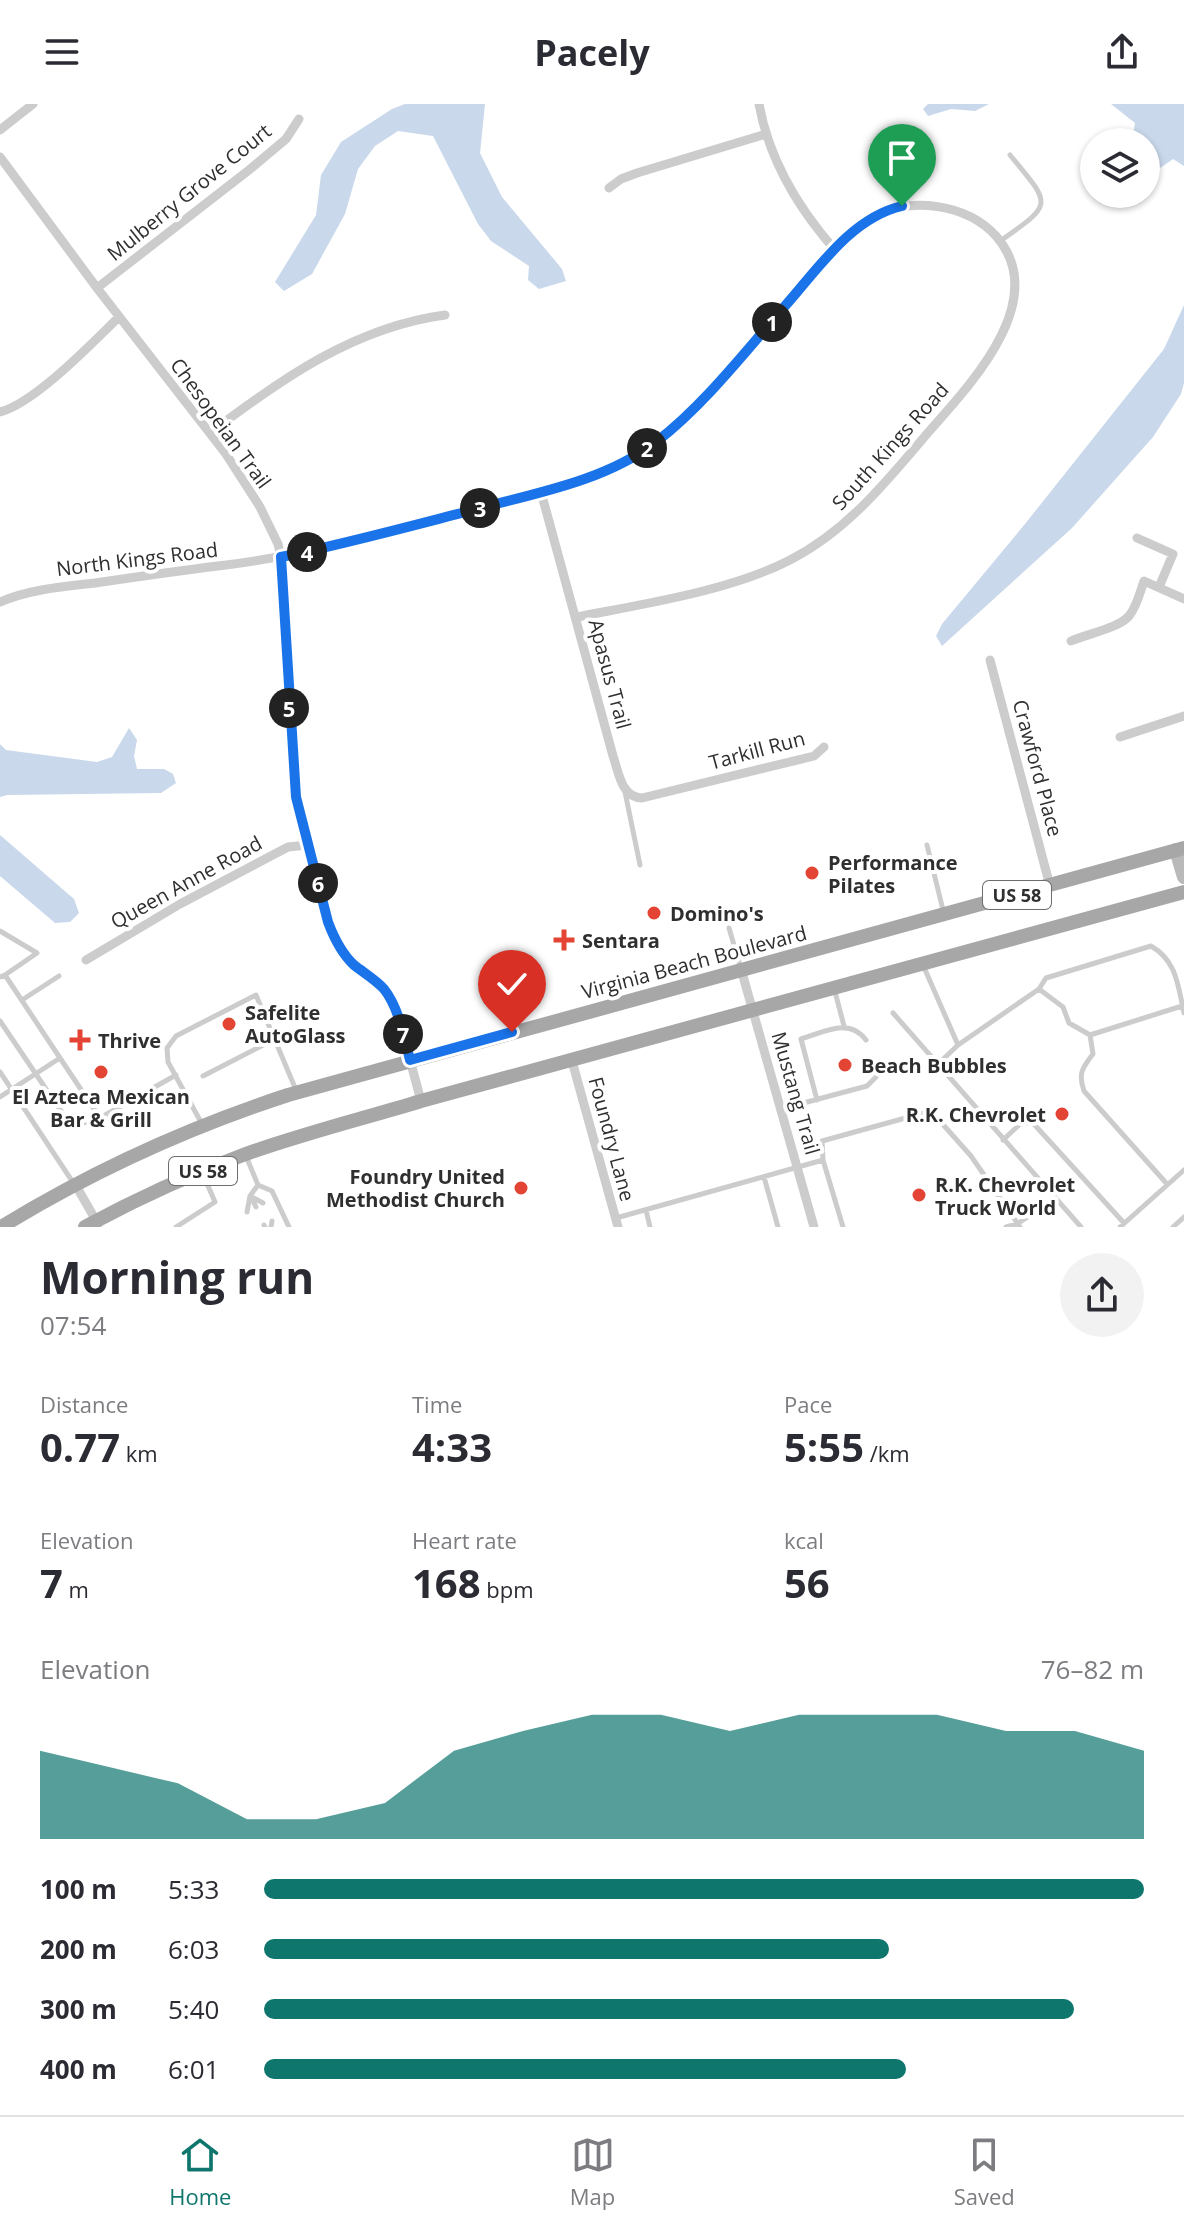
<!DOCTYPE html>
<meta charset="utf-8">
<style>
:root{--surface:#fff;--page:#f2f2f3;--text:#2b2b33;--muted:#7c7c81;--line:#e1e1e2;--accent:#0f766e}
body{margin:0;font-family:"Open Sans",sans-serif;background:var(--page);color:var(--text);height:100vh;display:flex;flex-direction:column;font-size:30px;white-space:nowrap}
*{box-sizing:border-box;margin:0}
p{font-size:26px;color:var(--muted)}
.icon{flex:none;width:44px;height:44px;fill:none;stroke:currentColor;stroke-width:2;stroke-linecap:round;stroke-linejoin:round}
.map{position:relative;height:1123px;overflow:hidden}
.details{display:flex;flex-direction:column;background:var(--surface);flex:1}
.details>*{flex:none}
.tools{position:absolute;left:1080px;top:24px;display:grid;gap:16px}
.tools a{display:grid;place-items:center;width:80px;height:80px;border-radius:50%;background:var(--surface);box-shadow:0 2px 6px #0004;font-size:40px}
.pin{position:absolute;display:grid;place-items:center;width:68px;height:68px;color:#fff;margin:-82px -34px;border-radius:50% 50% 50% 0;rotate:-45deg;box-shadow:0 0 8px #0007}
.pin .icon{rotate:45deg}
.km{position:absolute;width:40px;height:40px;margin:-20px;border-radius:50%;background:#222;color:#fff;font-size:22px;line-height:40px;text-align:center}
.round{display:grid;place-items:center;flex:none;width:84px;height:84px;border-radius:42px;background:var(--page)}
.overview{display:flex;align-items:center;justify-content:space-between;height:136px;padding:0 40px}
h1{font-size:44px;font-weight:700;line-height:60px}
.stats{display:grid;grid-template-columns:repeat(3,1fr);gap:12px;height:136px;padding:8px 40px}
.stats div{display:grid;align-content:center}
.stats b{font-size:40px;font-weight:700}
.stats small{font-size:22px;font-weight:400}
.stats p{font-size:22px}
.chart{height:224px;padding:16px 40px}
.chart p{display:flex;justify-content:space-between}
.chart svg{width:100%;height:144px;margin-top:8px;fill:var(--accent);opacity:.7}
ul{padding:0 40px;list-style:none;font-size:26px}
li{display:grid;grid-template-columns:128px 96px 1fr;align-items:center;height:60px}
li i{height:20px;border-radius:10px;background:var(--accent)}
header{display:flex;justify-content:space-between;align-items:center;height:104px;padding:0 40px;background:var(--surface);font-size:36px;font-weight:700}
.dock{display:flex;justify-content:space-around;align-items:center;height:112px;border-top:2px solid var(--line);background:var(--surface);font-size:22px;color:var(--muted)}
.dock a{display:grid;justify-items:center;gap:4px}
.dock .active{color:var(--accent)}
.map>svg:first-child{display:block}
</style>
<header><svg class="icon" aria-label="menu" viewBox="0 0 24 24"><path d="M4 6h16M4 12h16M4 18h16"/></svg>Pacely<svg class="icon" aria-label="share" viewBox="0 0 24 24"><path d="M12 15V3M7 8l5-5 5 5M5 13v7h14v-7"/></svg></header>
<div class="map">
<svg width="1184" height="1123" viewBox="0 0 1184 1123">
<rect width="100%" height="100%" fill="#fff"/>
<path fill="#c9d8eb" d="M405,0h80l-5,49 22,44 60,72 4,12 -27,8 -11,-9 1,-14 -38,-25 -13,-17 -45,-88 -35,-5 -23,15 -17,23 -13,45 -33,60 -28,17 -9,-9 41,-67 5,-40 20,-33 51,-33z
M928,0h61l-14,7 -24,-2 -23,7 -5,-7z
M1111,0h73v62l-11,-7 -27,19v-36h-14l3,-19z
M1184,201v78l-3,11 -28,43 -81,91 -130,118 -6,-10 6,-12 83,-100 139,-175z
M129,624l8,12 -3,16 3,13h27l9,5 3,9 -15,10 -154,2 -7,2v-53l6,6 91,12 15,-5z
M0,731l74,64 5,14 -9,9 -15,1 -55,-47z"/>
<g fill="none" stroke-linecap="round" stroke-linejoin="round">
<path stroke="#ccc" stroke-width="5" d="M1000,137c55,-38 51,-36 10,-86
M625,688l15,73
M927,741l17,69
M729,824l12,41
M0,827l37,22 -32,22
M923,861l35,80
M0,873l5,-2 55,83 -60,39
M834,884l10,38
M1039,885l24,18 6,16 21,12 92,-29
M22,896l37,-24
M893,909l188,214
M0,917l69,102 9,2 21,-7
M1090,931l3,19c-11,14 -15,20 -9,37l83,93
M60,954l40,60 76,-43
M937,961l21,-20 81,-56 7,-11 105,-32c26,15 27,40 33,67
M0,968l74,112
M203,972l72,-37
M817,996l-16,-61c23,-7 48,-22 65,1
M781,1005l86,-23 9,-9 -1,-11
M202,1020l-34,-62 -1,-14 9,-12 80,-41 40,95
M1003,1036l17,-16 12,-2 92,101
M246,1052l12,29 14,6 17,36
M823,1056l20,67
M764,1073l14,50
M250,1092l13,7
M251,1093l5,10
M646,1106l4,17
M247,1108l3,-16 8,-11
M616,1114l207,-58 -1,-19 109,-30 40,45 49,71
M264,1121l1,2
M176,1123l39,-25 -13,-30
M271,1123l1,-6
M1006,1123l11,-3 38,-25
M1120,1123l64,-57
M1173,1123l11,-10"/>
<path stroke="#ccc" stroke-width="9" d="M759,0c10,56 39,104 76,146
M0,26l33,-26
M0,53l97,131 129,166 34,53 18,37 3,13 6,77 5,123 4,40 11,48 21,77 7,19 9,13 10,11 21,15 15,19 11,27 20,75
M609,84l12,-9 16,-6 129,-39
M97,184l152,-118 37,-31 13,-20
M0,308c35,-9 92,-69 119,-95
M210,329c71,-54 145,-106 235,-118
M541,388l72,264c6,17 8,41 29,42l172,-42 10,-9
M1137,434l36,16 -14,33
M0,498c31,-13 62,-15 95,-19 41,-6 82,-12 123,-17 86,-10 168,-33 251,-55 59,-16 123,-28 175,-61 27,-17 50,-42 71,-66 30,-32 60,-66 89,-99 20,-23 42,-53 69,-68 37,-21 94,-13 123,19 57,65 -29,152 -70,199 -40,47 -79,96 -136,125 -60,31 -147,44 -213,57
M1071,537c16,-7 48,-13 58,-25 8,-10 11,-24 15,-35l40,18
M990,556l60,226
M1120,633l64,-21
M86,856l94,-56 108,-57 19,-2
M741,865l73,258
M572,957l46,166
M75,1080l23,40"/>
<path stroke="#b9b9b9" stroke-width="14" d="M1176,746l8,27"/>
<path stroke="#a7a7a7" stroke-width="14" d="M1,1123c90,-55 186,-99 287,-132l896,-247
M85,1123c51,-28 104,-52 158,-72 58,-21 119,-36 178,-54l763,-209"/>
</g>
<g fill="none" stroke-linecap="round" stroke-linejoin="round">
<g stroke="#fff" stroke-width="16">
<path id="route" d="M512,928l-102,28c-6,-23 -11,-52 -26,-71 -9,-10 -20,-16 -30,-24 -13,-12 -20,-27 -26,-43l-32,-125 -15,-240c63,-13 126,-30 188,-46 62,-17 135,-29 187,-69 47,-36 90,-91 129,-136 33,-37 66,-88 117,-100"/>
</g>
<use href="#route" stroke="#1a73e8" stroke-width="10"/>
</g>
<g fill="#e34434" stroke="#fff" stroke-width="3">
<circle cx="812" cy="769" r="8"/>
<circle cx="654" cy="809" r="8"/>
<path d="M560 824h8v8h8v8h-8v8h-8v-8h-8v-8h8z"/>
<circle cx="229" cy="920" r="8"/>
<path d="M76 924h8v8h8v8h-8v8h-8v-8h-8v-8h8z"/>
<circle cx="845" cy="961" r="8"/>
<circle cx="101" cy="968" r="8"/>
<circle cx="1062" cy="1010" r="8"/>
<circle cx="521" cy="1084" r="8"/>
<circle cx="919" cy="1091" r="8"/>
</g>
<g text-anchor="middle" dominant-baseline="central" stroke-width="8" stroke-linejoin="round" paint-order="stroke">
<g fill="#fff" stroke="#6d6d6d" stroke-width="2">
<rect x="983" y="777" width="68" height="28" rx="6"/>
<rect x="169" y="1053" width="68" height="28" rx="6"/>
</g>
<g font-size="18" font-weight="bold" fill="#2f2f2f">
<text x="1017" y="791">US 58</text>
<text x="203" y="1067">US 58</text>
</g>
<g font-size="20" fill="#2f2f2f" stroke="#fff">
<text transform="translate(189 88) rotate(-39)">Mulberry Grove Court</text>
<text transform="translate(221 319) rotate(54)">Chesopeian Trail</text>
<text transform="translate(890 342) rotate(-48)">South Kings Road</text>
<text transform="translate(137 455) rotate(-7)">North Kings Road</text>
<text transform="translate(610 570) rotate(75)">Apasus Trail</text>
<text transform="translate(757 646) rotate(-15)">Tarkill Run</text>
<text transform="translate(1038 664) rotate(75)">Crawford Place</text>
<text transform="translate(186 778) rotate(-29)">Queen Anne Road</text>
<text transform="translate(694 858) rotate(-15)">Virginia Beach Boulevard</text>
<text transform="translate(796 989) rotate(74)">Mustang Trail</text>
<text transform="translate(612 1035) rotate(75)">Foundry Lane</text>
</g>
<g font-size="20" font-weight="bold" fill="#2f2f2f" stroke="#fff" text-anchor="start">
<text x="828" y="758">Performance<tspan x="828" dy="23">Pilates</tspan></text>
<text x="670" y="809">Domino's</text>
<text x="582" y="836">Sentara</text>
<text x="245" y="908">Safelite<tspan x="245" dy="23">AutoGlass</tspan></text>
<text x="98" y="936">Thrive</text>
<text x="861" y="961">Beach Bubbles</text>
<text x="101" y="992" text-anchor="middle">El Azteca Mexican<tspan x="101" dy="23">Bar &amp; Grill</tspan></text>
<text x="1046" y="1010" text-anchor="end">R.K. Chevrolet</text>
<text x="505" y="1072" text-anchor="end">Foundry United<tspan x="505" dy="23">Methodist Church</tspan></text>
<text x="935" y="1080">R.K. Chevrolet<tspan x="935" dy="23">Truck World</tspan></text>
</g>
</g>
</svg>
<div class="tools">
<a><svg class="icon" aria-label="layers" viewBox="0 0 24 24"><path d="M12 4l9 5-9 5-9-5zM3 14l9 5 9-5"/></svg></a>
</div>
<div class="pin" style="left:902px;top:102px;background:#1e9e55"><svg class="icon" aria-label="arrive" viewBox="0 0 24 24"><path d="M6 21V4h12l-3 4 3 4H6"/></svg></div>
<div class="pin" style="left:512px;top:928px;background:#d93025"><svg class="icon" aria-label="check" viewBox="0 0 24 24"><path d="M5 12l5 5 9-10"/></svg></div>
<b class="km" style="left:772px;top:218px">1</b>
<b class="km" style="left:647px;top:344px">2</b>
<b class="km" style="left:480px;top:404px">3</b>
<b class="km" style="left:307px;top:448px">4</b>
<b class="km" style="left:289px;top:604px">5</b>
<b class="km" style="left:318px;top:779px">6</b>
<b class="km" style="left:403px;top:930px">7</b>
</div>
<section class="details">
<div class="overview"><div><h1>Morning run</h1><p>07:54</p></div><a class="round"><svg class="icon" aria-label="share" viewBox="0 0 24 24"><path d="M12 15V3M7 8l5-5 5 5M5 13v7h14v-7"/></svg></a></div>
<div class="stats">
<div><p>Distance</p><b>0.77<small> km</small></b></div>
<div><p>Time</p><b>4:33</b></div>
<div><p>Pace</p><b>5:55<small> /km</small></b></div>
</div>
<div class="stats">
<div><p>Elevation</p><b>7<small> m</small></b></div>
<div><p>Heart rate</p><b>168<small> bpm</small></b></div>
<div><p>kcal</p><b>56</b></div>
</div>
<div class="chart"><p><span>Elevation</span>76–82 m</p>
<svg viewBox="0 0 160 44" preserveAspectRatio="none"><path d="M0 44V17L10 22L20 27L30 38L40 38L50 33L60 17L70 11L80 6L90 6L100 11L110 6L120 6L130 6L140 11L150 11L160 17V44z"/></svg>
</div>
<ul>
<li><b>100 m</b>5:33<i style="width:100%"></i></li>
<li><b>200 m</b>6:03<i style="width:71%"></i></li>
<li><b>300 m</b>5:40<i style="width:92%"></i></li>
<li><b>400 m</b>6:01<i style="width:73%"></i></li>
</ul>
</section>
<nav class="dock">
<a class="active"><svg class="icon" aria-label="home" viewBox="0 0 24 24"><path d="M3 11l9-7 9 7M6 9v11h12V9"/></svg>Home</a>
<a><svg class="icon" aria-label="map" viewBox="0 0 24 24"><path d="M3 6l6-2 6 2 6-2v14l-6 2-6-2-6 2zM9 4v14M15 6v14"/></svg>Map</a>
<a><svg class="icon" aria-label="saved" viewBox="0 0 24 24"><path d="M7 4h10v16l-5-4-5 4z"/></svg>Saved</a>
</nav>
